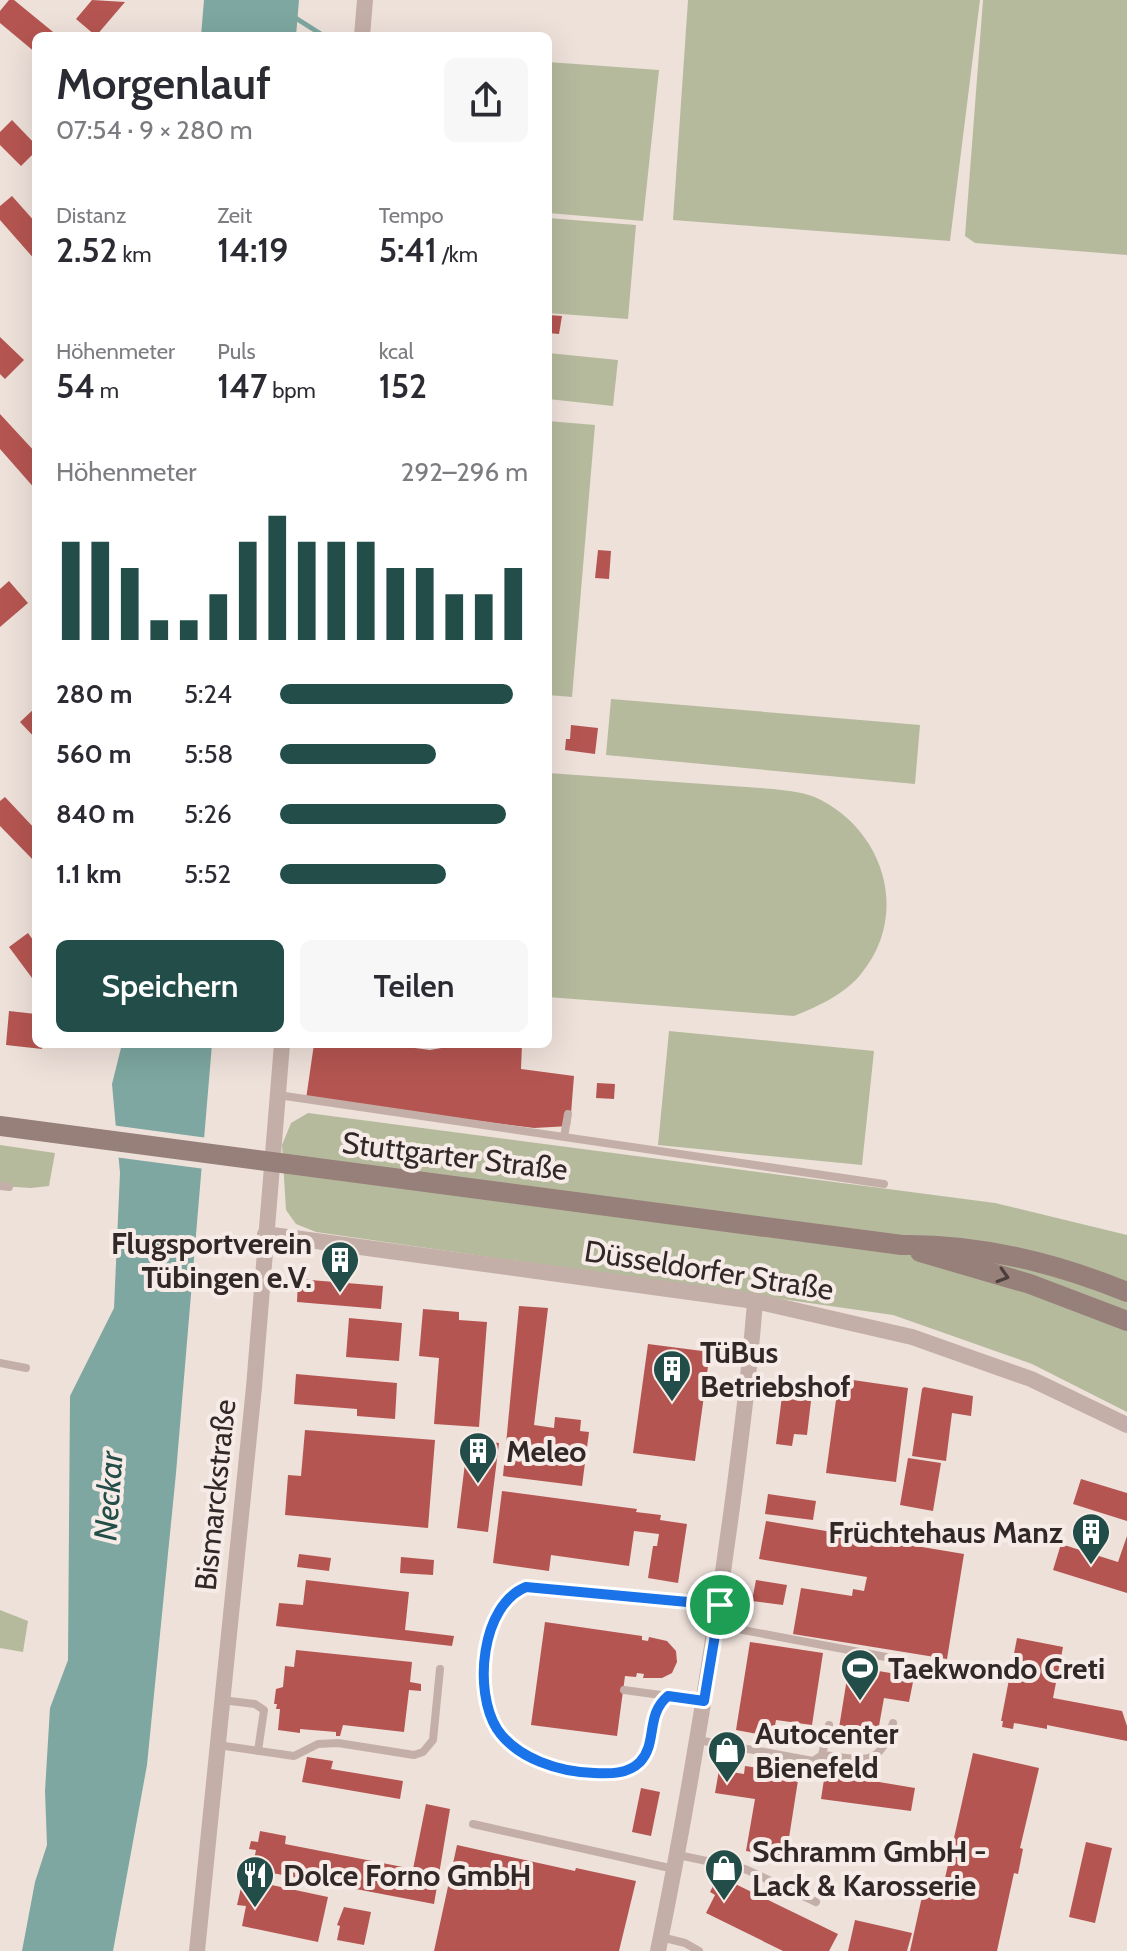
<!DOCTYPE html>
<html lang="de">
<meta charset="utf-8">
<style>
:root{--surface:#fff;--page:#f7f7f7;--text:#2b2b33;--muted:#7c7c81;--accent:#224d48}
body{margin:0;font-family:Cabin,sans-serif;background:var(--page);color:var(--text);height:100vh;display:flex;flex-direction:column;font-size:30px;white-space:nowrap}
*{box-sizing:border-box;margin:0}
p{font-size:26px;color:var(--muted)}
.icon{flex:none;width:44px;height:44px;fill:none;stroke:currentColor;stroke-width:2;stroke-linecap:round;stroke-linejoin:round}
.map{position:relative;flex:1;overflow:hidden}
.drawer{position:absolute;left:32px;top:32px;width:520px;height:1016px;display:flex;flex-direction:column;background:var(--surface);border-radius:12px;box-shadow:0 8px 32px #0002}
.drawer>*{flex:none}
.pin{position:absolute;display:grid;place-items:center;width:68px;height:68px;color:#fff;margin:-34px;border:4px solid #fff;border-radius:50%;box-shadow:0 2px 8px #0007}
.round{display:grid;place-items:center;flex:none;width:84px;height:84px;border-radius:12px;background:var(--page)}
.summary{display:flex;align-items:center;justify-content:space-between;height:136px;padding:0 24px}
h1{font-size:44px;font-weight:600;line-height:60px}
.metrics{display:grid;grid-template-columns:repeat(3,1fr);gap:12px;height:136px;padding:8px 24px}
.metrics div{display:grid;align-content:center}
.metrics b{font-size:34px;font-weight:600}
.metrics small{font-size:22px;font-weight:400}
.metrics p{font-size:22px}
.chart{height:224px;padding:16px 24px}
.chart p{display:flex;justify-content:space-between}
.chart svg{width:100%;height:144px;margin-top:8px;stroke:var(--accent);stroke-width:6}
.cta{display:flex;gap:16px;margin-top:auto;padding:16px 24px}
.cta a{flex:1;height:92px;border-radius:12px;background:var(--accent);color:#fff;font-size:32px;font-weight:600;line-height:92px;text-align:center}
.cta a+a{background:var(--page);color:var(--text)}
ul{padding:0 24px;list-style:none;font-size:26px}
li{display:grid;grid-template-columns:128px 96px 1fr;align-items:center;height:60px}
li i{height:20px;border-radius:10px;background:var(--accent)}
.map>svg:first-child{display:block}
</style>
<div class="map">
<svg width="1127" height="1951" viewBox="0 0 1127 1951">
<rect width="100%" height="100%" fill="#eee1da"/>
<path fill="#b6ba9d" d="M688,0h292l-30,241 -277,-21z
M983,0h144v255l-152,-12 -10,-7z
M548,62l111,8 -16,151 -95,-8z
M548,218l88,7 -8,94 -80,-6z
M548,353l70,7 -5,46 -65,-7z
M548,421l47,4 -23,272 -24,-2z
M611,699l309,26 -5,59 -309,-29z
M548,773l225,16c16,2 33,3 48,11 65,34 88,116 40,174 -16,20 -44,33 -67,42l-246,-19z
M669,1031l205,20 -12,114 -204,-20z
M308,1113l687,90 132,32v177l-95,-48 -139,-49 -577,-83 -20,-8 -10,-14 -4,-65 9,-22z
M0,1145l55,8 -6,33 -18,2 -31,-2z
M0,1610l28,11 -5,31 -23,-4z"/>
<path fill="#7da7a0" d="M204,0h95l-3,36h-95z
M122,1044h90l-36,429 -29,292 -34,186h-91l13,-69 12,-37 -2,-54 5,-83 18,-48 2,-264 44,-88 6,-135 -8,-89z"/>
<path fill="#eee1da" d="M111,1125l97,13 -3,31 -91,-12z"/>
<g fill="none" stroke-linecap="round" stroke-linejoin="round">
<path stroke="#7da7a0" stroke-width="5" d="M294,17l30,19"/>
</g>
<path fill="#b55551" d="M9,0h5l44,36h-22v17l-36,-30v-12z
M92,0l33,2 -29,34 -20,-17z
M12,120l24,25v6l-15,15 -21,-21v-13z
M12,196l24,27v38l-36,-41v-14z
M548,315l14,1 -3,18 -11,-1z
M0,337l24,23 -19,19 -5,-5z
M0,414l36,39v37l-36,-41z
M598,550l13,1 -2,28 -14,-1z
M9,581l19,22 -28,24v-38z
M36,707v32l-16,-17z
M571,725l27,3 -3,26 -30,-4 1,-11h4z
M5,797l31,33v33l-36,-37v-25z
M28,933l8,11v32l-4,2 -23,-31z
M9,1011l27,3v30h7l-1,5 -36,-4z
M314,1044h70l46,6 17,-3 1,-3h74l-1,25 53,7 -4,50 -36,2 -228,-29z
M597,1083l18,1 -1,15 -18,-1z
M298,1279l85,7 -2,23 -84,-7z
M519,1306l29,2 -14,117 20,3 1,-11 26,3 -1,11 9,1 -7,54 -79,-10z
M423,1309l36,3v8l28,2 -8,105 -45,-3 5,-66 -20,-2z
M349,1318l53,5 -3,38 -53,-4z
M648,1344l62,8 -15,109 -62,-8z
M296,1374l101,9 -2,36 -38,-3v-7l-63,-5z
M839,1378l69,10 -12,94 -70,-9z
M784,1380l29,4 -6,51 -13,-1 -2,12 -16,-2z
M924,1387l49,9 -2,20 -19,-3 -6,48 -34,-5 10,-67z
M305,1430l130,10 -7,88 -143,-13 3,-40 13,1z
M468,1439l31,4 -11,89 -31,-4z
M908,1458l33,5 -8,48 -33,-6z
M1081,1479l46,14v28l-54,-17z
M502,1491l135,18 -1,3 25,3 -1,5 27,4 -9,59 -30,-5 5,-32h4l2,-12 -25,-3 -5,35 -78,-11 -2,16 -56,-8z
M768,1494l48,7 -3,19 -48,-6z
M766,1521l198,33 -17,105 -154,-25 8,-46 51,8 1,-7 11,2 3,-14 -108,-18z
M1127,1536v57l-74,-23 8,-26 57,18z
M299,1554l32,4 -2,13 -32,-4z
M401,1557l33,3 -1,15 -33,-2z
M306,1580l103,12 -4,38 49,6 -2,10 -176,-20 3,-23 24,2z
M756,1580l31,5 -4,20 -31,-4z
M545,1622l97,14v4l6,1 1,-4 18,4 9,10 1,11 -5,11 -10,5h-19l1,-4 -7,-1 -1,4 -11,-1 -8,60 -86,-11z
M1017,1638l46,9 -10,51 69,13 5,15v15l-80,-16v4l-33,-6 -1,6 -11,-2 1,-6h-2z
M750,1642l73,11 -11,72 -36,-5 -3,17 -37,-7z
M296,1650l116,12 -2,20 11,2v7l-12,-1 -5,42 -61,-7 -3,11h-4v-4l-36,-3v4l-22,-3 2,-21h-4l1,-5h-3l2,-15 7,-2 2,-21 9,1z
M849,1666l65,11 -5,25 -25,-4 -7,39 -32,-5v3l-7,-1z
M973,1753l66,15 -19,80 3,1 -5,25 -4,-1 -17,78h-87l13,-59 18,4z
M307,1757l26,4 -2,8 72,12 -3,18 -98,-17z
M745,1766l54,8 -13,83 -40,-6 9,-52 -40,-6 4,-23 25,4z
M825,1773l90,15 -4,23 -90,-12z
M641,1788l19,4 -9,44 -19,-4z
M426,1804l24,5 -16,95 -182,-35 4,-19 -7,-1 2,-8 7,1 2,-11 26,5 -1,8 128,25z
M1086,1842l26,6 -17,75 -26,-6z
M457,1845l118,26 1,-3 60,13 -17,70h-185z
M723,1878l115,56 -9,17h-46l-77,-38 9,-18 -5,-3 5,-10 5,3z
M243,1879l85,18 -10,45 -76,-16 4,-20 -9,-1z
M344,1907l27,5 -7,33 -27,-5 3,-14 -3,-1z
M855,1920l57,13 -5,18h-59z"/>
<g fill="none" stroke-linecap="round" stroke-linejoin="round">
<path stroke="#c4afa8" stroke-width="8" d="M278,1095l606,89
M564,1137l4,-23
M0,1186l9,1
M0,1363l26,5
M716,1625l170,32
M624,1690l44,6
M222,1700l33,4 9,6 -6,41
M704,1701l-36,-5c-23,19 -10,47 -28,66 -12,12 -30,12 -46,11 -34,-1 -78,-14 -97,-44 -24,-38 -16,-123 29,-142l193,18
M698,1740l115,21 9,-6 7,-30
M218,1745l76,11 24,-12 20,-1 76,12 9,-3 10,-12 7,-71
M822,1755c42,4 57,15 71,-32
M473,1824l201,45
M678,1855l67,14 71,33
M661,1937l24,6 14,8"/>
<path stroke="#c4afa8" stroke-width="16" d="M362,36l3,-36
M265,1234l490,67 157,36 119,42 96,46
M197,1951l57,-564 28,-343
M658,1951c30,-147 54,-295 74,-444 9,-68 18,-137 23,-206"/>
<path stroke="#977f7a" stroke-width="20" d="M0,1126l902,119c76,-1 154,18 225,47
M920,1252l110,32 97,37"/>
</g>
<defs><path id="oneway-chevron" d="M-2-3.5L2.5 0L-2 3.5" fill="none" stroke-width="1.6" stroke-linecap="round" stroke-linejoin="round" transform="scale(2)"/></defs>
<use stroke="#4b3e3c" href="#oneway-chevron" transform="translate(1003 1276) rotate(17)"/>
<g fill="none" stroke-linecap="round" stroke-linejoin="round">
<g stroke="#fff" stroke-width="16">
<path id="route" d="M526,1587l194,18 -16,96 -36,-5c-23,19 -10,47 -28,66 -12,12 -30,12 -46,11 -34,-1 -77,-14 -97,-44 -24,-38 -16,-124 29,-142z"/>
</g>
<use href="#route" stroke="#1a73e8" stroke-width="10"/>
</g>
<defs>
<g id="building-pin" transform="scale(2)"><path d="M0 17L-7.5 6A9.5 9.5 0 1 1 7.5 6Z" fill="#224d48" stroke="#f6ebe6"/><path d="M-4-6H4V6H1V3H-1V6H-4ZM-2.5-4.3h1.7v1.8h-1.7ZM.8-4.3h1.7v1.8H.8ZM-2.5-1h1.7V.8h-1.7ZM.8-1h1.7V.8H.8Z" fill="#fff"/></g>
<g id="stadium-pin" transform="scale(2)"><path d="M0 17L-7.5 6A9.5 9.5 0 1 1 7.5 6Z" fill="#224d48" stroke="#f6ebe6"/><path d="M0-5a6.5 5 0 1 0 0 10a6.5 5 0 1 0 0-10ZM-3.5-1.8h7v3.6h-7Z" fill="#fff"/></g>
<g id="shop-pin" transform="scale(2)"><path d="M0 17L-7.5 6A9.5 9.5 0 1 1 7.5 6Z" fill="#224d48" stroke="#f6ebe6"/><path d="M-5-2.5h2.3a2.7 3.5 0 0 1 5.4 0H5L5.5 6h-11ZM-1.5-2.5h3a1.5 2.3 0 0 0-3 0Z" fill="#fff"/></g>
<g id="restaurant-pin" transform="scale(2)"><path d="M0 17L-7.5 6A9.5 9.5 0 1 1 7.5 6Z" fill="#224d48" stroke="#f6ebe6"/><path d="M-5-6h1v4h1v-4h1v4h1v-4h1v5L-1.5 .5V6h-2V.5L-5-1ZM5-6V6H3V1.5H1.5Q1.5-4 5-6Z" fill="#fff"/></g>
</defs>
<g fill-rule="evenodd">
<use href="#building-pin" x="340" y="1260"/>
<use href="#building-pin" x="672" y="1369"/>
<use href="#building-pin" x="478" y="1451"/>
<use href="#building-pin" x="1091" y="1532"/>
<use href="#stadium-pin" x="860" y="1668"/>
<use href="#shop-pin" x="727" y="1750"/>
<use href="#shop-pin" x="724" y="1868"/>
<use href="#restaurant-pin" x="255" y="1875"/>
</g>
<g text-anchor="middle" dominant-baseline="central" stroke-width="8" stroke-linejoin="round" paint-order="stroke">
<g font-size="30" fill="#322827" stroke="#f6ebe6">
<text transform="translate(455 1156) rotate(7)">Stuttgarter Straße</text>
<text transform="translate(709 1270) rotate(9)">Düsseldorfer Straße</text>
<text transform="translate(215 1495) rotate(-84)">Bismarckstraße</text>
</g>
<g font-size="30" font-weight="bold" fill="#322827" stroke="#f6ebe6" text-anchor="start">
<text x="312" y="1243" text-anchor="end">Flugsportverein<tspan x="312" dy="34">Tübingen e.V.</tspan></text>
<text x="700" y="1352">TüBus<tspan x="700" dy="34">Betriebshof</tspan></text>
<text x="506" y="1451">Meleo</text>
<text x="1063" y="1532" text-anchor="end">Früchtehaus Manz</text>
<text x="888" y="1668">Taekwondo Creti</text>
<text x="755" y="1733">Autocenter<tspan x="755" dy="34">Bienefeld</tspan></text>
<text x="752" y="1851">Schramm GmbH -<tspan x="752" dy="34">Lack &amp; Karosserie</tspan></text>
<text x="283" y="1875">Dolce Forno GmbH</text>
</g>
<g font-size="32" font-style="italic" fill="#224d48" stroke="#f6ebe6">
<text transform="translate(108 1496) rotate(-86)">Neckar</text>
</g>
</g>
</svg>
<div class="pin" style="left:720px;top:1605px;background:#1e9e55"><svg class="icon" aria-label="arrive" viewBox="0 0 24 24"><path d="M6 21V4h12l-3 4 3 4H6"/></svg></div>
<section class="drawer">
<div class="summary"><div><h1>Morgenlauf</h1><p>07:54 · 9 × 280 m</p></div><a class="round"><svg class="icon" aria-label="share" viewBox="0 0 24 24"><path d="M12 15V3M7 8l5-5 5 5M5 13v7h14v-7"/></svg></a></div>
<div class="metrics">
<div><p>Distanz</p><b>2.52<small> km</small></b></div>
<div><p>Zeit</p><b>14:19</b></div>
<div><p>Tempo</p><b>5:41<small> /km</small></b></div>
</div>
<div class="metrics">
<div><p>Höhenmeter</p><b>54<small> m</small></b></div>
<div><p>Puls</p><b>147<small> bpm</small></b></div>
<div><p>kcal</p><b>152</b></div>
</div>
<div class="chart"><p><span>Höhenmeter</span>292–296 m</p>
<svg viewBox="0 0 160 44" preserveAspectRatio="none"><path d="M5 44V14M15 44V14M25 44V22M35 44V38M45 44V38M55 44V30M65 44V14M75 44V6M85 44V14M95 44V14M105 44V14M115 44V22M125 44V22M135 44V30M145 44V30M155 44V22"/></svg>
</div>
<ul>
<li><b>280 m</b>5:24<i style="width:94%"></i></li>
<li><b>560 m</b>5:58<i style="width:63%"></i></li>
<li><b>840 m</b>5:26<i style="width:91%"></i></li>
<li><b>1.1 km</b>5:52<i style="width:67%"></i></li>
</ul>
<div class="cta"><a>Speichern</a><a>Teilen</a></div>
</section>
</div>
